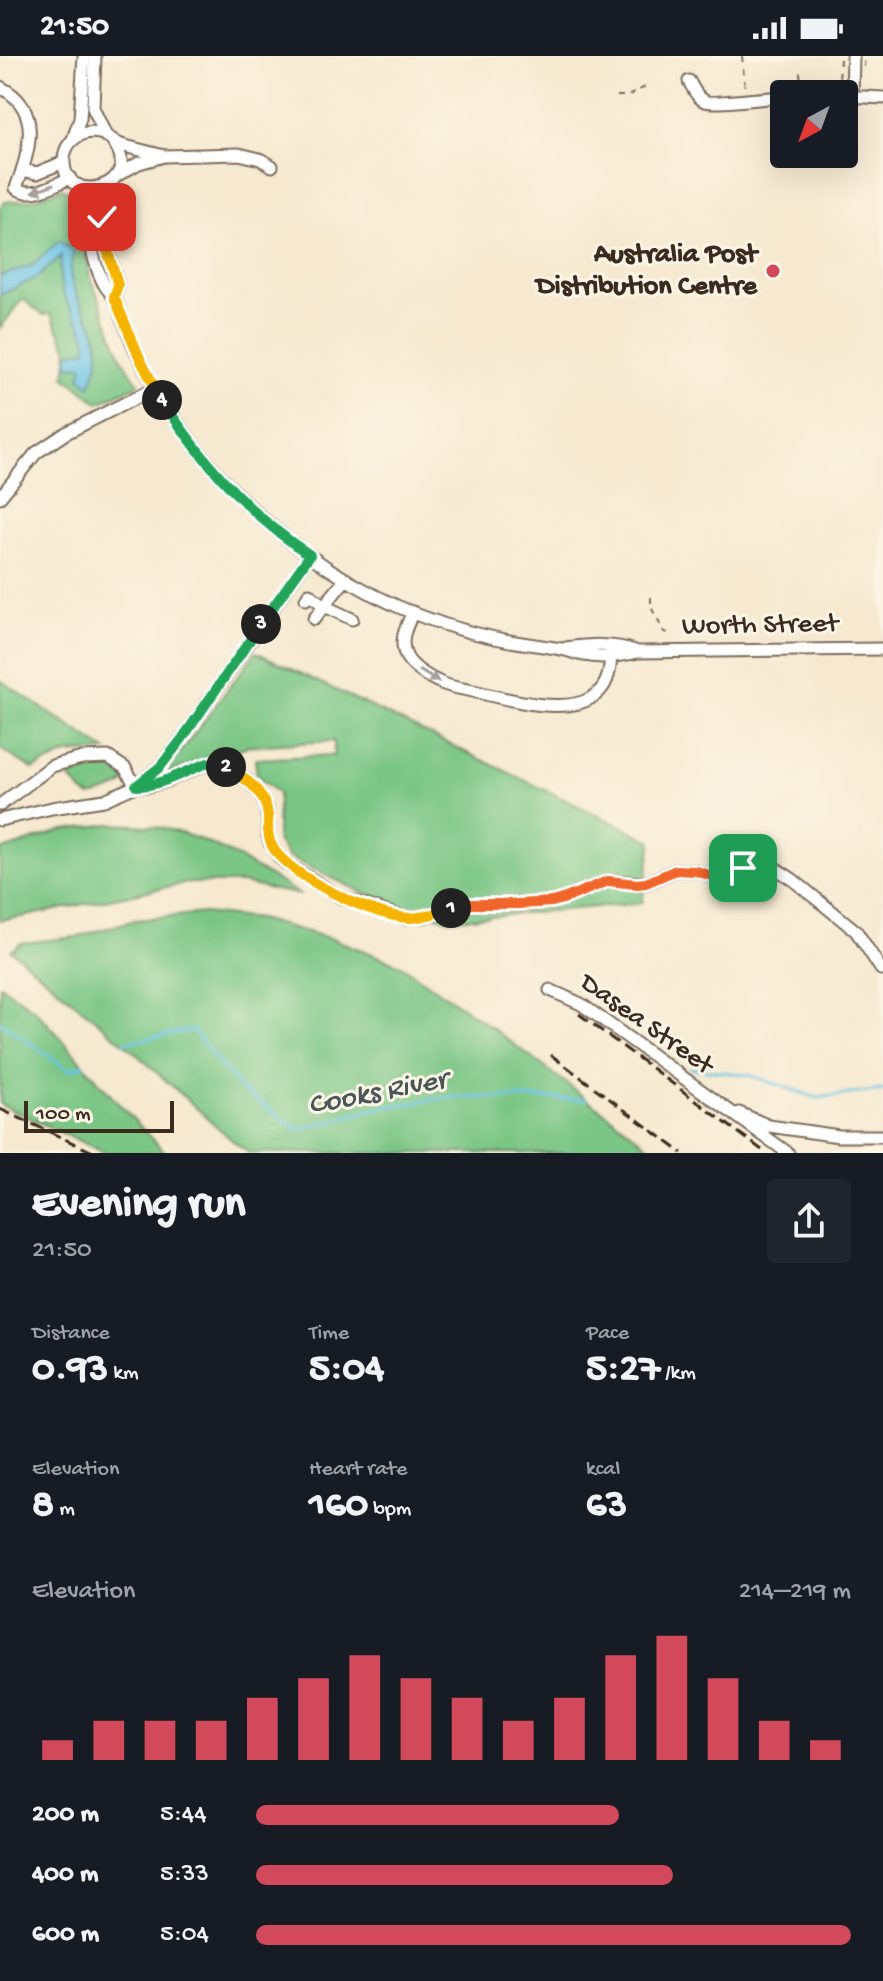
<!DOCTYPE html>
<meta charset="utf-8">
<style>
:root{--surface:#171b24;--page:#20242c;--text:#f1f3f6;--muted:#9ea1a6;--accent:#d1495b}
body{margin:0;font-family:"Gochi Hand",sans-serif;background:var(--page);color:var(--text);height:100vh;display:flex;flex-direction:column;font-size:30px;white-space:nowrap}
*{box-sizing:border-box;margin:0}
p{font-size:26px;color:var(--muted)}
.icon{flex:none;width:44px;height:44px;fill:none;stroke:currentColor;stroke-width:2;stroke-linecap:round;stroke-linejoin:round}
.map{position:relative;height:1097px;overflow:hidden}
.details{display:flex;flex-direction:column;background:var(--surface);flex:1}
.details>*{flex:none}
.needle{width:52px;rotate:221deg}
.fabs{position:absolute;left:770px;top:24px;display:grid;gap:16px}
.fabs a{display:grid;place-items:center;width:88px;height:88px;border-radius:8px;background:var(--surface);box-shadow:0 8px 32px #0002;font-size:40px}
.scale{position:absolute;left:24px;bottom:20px;width:150px;box-sizing:border-box;padding-left:8px;border:4px solid #3b2a1e;border-top:0;font-size:22px;line-height:28px;white-space:nowrap;color:#3b2a1e;-webkit-text-stroke:6px #fcf5e5;paint-order:stroke}
.pin{position:absolute;display:grid;place-items:center;width:68px;height:68px;color:#fff;margin:-34px;border-radius:16px;box-shadow:0 4px 12px #0006}
.km{position:absolute;width:40px;height:40px;margin:-20px;border-radius:50%;background:#222;color:#fff;font-size:22px;line-height:40px;text-align:center}
.round{display:grid;place-items:center;flex:none;width:84px;height:84px;border-radius:8px;background:var(--page)}
.headline{display:flex;align-items:center;justify-content:space-between;height:136px;padding:0 32px}
h1{font-size:44px;font-weight:800;line-height:60px}
.figures{display:grid;grid-template-columns:repeat(3,1fr);gap:12px;height:136px;padding:8px 32px}
.figures div{display:grid;align-content:center}
.figures b{font-size:40px;font-weight:800}
.figures small{font-size:22px;font-weight:400}
.figures p{font-size:22px}
.chart{height:224px;padding:16px 32px}
.chart p{display:flex;justify-content:space-between}
.chart svg{width:100%;height:144px;margin-top:8px;stroke:var(--accent);stroke-width:6}
ul{padding:0 32px;list-style:none;font-size:26px}
li{display:grid;grid-template-columns:128px 96px 1fr;align-items:center;height:60px}
li i{height:20px;border-radius:10px;background:var(--accent)}
.status{display:flex;justify-content:space-between;align-items:center;height:56px;padding:0 40px;background:var(--surface);direction:ltr}
.status svg{height:22px;fill:currentColor}
.map>svg:first-child{display:block}
</style>
<div class="status"><b>21:50</b><svg viewBox="0 0 49 12"><path d="M0 12V9h3v3zM5 12V6h3v6zM10 12V3h3v9zM15 12V0h3v12zM26 1h20v11H26zM47 4h2v5h-2z"/></svg></div>
<div class="map">
<svg width="883" height="1097" viewBox="0 0 883 1097">
<rect width="100%" height="100%" fill="#fcf5e5"/>
<filter id="ink" filterUnits="userSpaceOnUse"><feTurbulence type="fractalNoise" baseFrequency=".0125" numOctaves="2"/><feDisplacementMap in="SourceGraphic" scale="16" xChannelSelector="R" yChannelSelector="G"/><feConvolveMatrix kernelMatrix="1 2 1 2 8 2 1 2 1" color-interpolation-filters="sRGB"/></filter>
<filter id="wash" filterUnits="userSpaceOnUse"><feTurbulence type="fractalNoise" baseFrequency=".006" numOctaves="4" result="noise"/><feDisplacementMap in="SourceGraphic" scale="32" xChannelSelector="R" yChannelSelector="G"/><feGaussianBlur stdDeviation="1.8" result="paint"/><feColorMatrix in="noise" values="0 0 0 0 0 0 0 0 0 0 0 0 0 0 0 0 0 1.4 0 .05"/><feComposite in="paint" operator="in"/></filter>
<g filter="url(#wash)">
<rect width="100%" height="100%" fill="#f6e9d0"/>
<path fill="#7bc685" stroke="#5b7852" stroke-width="2" d="M62,132l10,7 4,6 14,74 32,84 17,25 -40,19 -34,-26 3,-27 -17,-36 -8,1 -20,-16 -23,29v-120l5,-6 29,-3z
M256,596l396,189 -10,62 -195,17 -20,-8 -30,-3 -109,-52 -11,-16 1,-48 -21,-17 -2,-17 79,-4v-14l-86,5 -85,29z
M0,624l107,71 -40,3 -34,15 -33,-20z
M93,705c14,2 24,5 33,17l-4,8 -31,11 -8,-4 -21,-24z
M111,768c18,1 38,1 56,5 49,12 91,40 134,66l-60,-12h-54l-165,34 -22,3v-69l63,-21z
M204,857l55,6 74,20 68,26 90,62 168,126h-410l-16,-12 -100,-90 -122,-101 10,-7 55,-6 59,-17z
M0,929l35,25 25,27 54,62 52,54h-61l-105,-49z"/>
<path fill="#68c4e6" stroke="#527782" stroke-width="2" d="M59,185l15,10c-2,8 -5,18 -3,26 4,27 30,49 28,78 -1,11 -5,21 -9,31l-10,-9 3,-11 -16,-1 2,-12 18,-3c1,-23 -18,-39 -25,-60 -3,-11 -2,-23 -1,-34l-23,21 -38,18v-19l33,-11z"/>
<g fill="none" stroke-linecap="round" stroke-linejoin="round">
<path stroke="#68c4e6" stroke-width="3" d="M0,966l69,48 15,-5
M124,987l68,-13 48,58 58,42 81,-22 73,-11 135,2
M690,1012l59,7 68,23 66,-8"/>
</g>
</g>
<g filter="url(#ink)">
<g fill="none" stroke-linecap="round" stroke-linejoin="round">
<g stroke="#7c6d5c" stroke-width="15">
<path id="minor" d="M95,0l-2,52 13,28
M689,25c4,7 8,17 16,20 6,4 66,-4 79,-4
M0,31c44,22 29,64 16,101 17,11 37,-3 54,-10
M848,40l35,2
M852,40l1,-40
M73,83l7,-20 4,-63
M112,84c37,47 -51,70 -48,19 1,-18 18,-30 35,-26 9,2 15,9 22,12 14,4 29,7 43,11
M22,114l15,3 27,-11
M116,120l23,-13 25,-7 75,-2 21,5 12,7
M108,128l-4,11 -2,22 5,32 11,36 -4,12
M78,129c11,32 10,69 26,99 3,6 8,9 11,15 4,8 7,19 11,28 10,26 23,52 38,75 73,116 195,208 331,236 22,5 44,7 66,11 7,1 15,5 23,6 18,4 36,1 54,-3l245,-3
M0,441l36,-44 30,-20 89,-45
M306,543l3,-5 15,12 22,-27
M413,556c-7,15 -15,30 -6,46 7,11 23,20 34,25 11,5 24,6 36,9 29,7 87,23 114,6 16,-9 19,-25 20,-42
M314,563l10,-13 28,13
M566,592c23,-3 47,-5 69,3
M0,749l52,-39 30,-8 26,-1 17,11 11,18h13l18,-5 41,-18 12,1 28,17 12,13 7,14 1,28 2,7 9,14 8,7 53,33 65,21 18,-1 46,-13h49l34,-2 14,-4 42,-17 38,2 30,-13 20,1 16,5 31,-8 29,-2 20,13 64,52 25,38 2,-1
M0,764l52,-12 52,-8 32,-14 24,-19 22,-28 128,-184
M550,934l31,14 207,149
M739,1057l30,13 70,10h44"/>
</g>
<path stroke="#7c6d5c" stroke-width="2" stroke-dasharray="6 6" stroke-linecap="butt" d="M742,0l3,33
M864,11l1,-11
M800,16l2,22
M839,33l1,-33
M617,40h11l19,-10
M651,541v10l13,25 5,1v3"/>
<use href="#minor" stroke="#fff" stroke-width="11"/>
<path stroke="#3b2a1e" stroke-width="3" stroke-dasharray="12 6" stroke-linecap="butt" d="M579,958l187,139
M551,999l131,98
M0,1053l95,44"/>
</g>
<defs><path id="oneway-solid" d="M-6-.8H1V-3.2L6.5 0L1 3.2V.8H-6Z" transform="scale(2)"/></defs>
<g fill="#a79f9a">
<use href="#oneway-solid" transform="translate(43 132) rotate(160)"/>
<use href="#oneway-solid" transform="translate(429 620) rotate(31)"/>
</g>
</g>
<g fill="none" stroke-linecap="round" stroke-linejoin="round" filter="url(#ink)">
<g stroke="#fff" stroke-width="16">
<path id="split-1" d="M451,852l18,-4h49l34,-2 14,-4 42,-17 29,3 9,-1 30,-13 20,1 16,5 31,-8"/>
</g>
<g stroke="#fff" stroke-width="16">
<path id="split-2" d="M226,711c20,11 40,25 42,49 0,11 -1,20 4,30 15,30 104,72 138,72 14,0 28,-6 41,-10"/>
</g>
<g stroke="#fff" stroke-width="16">
<path id="split-3" d="M226,711l-12,-5 -6,1c-24,8 -45,23 -72,23l24,-19 22,-28 79,-115"/>
</g>
<g stroke="#fff" stroke-width="16">
<path id="split-4" d="M162,344c39,60 88,116 148,155l-49,69"/>
</g>
<g stroke="#fff" stroke-width="16">
<path id="split-5" d="M102,161l5,32 11,36 -4,12 27,64 21,39"/>
</g>
<use href="#split-1" stroke="#f0652b" stroke-width="10"/>
<use href="#split-2" stroke="#f5b400" stroke-width="10"/>
<use href="#split-3" stroke="#22a559" stroke-width="10"/>
<use href="#split-4" stroke="#22a559" stroke-width="10"/>
<use href="#split-5" stroke="#f5b400" stroke-width="10"/>
</g>
<circle fill="#d1495b" stroke="#fcf5e5" stroke-width="3" cx="773" cy="215" r="8"/>
<g text-anchor="middle" dominant-baseline="central" stroke-width="6" stroke-linejoin="round" paint-order="stroke">
<g font-size="28" font-weight="bold" fill="#3b2a1e" stroke="#fcf5e5" text-anchor="end">
<text x="757" y="199">Australia Post<tspan x="757" dy="32">Distribution Centre</tspan></text>
</g>
<g font-size="28" fill="#3b2a1e" stroke="#fcf5e5">
<text transform="translate(760 570) rotate(-1)">Worth Street</text>
<text transform="translate(646 969) rotate(35)">Dasea Street</text>
</g>
<g font-size="30" font-style="italic" fill="#48585a" stroke="#fcf5e5">
<text transform="translate(378 1038) rotate(-11)">Cooks River</text>
</g>
</g>
</svg>
<div class="fabs">
<a><svg class="needle" viewBox="-14 -14 28 28"><path d="M0-13l5 13h-10z" fill="#e53935"/><path d="M0 13l5-13h-10z" fill="#9ea1a6"/></svg></a>
</div>
<div class="scale">100 m</div>
<div class="pin" style="left:743px;top:812px;background:#1e9e55"><svg class="icon" aria-label="arrive" viewBox="0 0 24 24"><path d="M6 21V4h12l-3 4 3 4H6"/></svg></div>
<div class="pin" style="left:102px;top:161px;background:#d93025"><svg class="icon" aria-label="check" viewBox="0 0 24 24"><path d="M5 12l5 5 9-10"/></svg></div>
<b class="km" style="left:451px;top:852px">1</b>
<b class="km" style="left:226px;top:711px">2</b>
<b class="km" style="left:261px;top:568px">3</b>
<b class="km" style="left:162px;top:344px">4</b>
</div>
<section class="details">
<div class="headline"><div><h1>Evening run</h1><p>21:50</p></div><a class="round"><svg class="icon" aria-label="share" viewBox="0 0 24 24"><path d="M12 15V3M7 8l5-5 5 5M5 13v7h14v-7"/></svg></a></div>
<div class="figures">
<div><p>Distance</p><b>0.93<small> km</small></b></div>
<div><p>Time</p><b>5:04</b></div>
<div><p>Pace</p><b>5:27<small> /km</small></b></div>
</div>
<div class="figures">
<div><p>Elevation</p><b>8<small> m</small></b></div>
<div><p>Heart rate</p><b>160<small> bpm</small></b></div>
<div><p>kcal</p><b>63</b></div>
</div>
<div class="chart"><p><span>Elevation</span>214–219 m</p>
<svg viewBox="0 0 160 44" preserveAspectRatio="none"><path d="M5 44V38M15 44V32M25 44V32M35 44V32M45 44V25M55 44V19M65 44V12M75 44V19M85 44V25M95 44V32M105 44V25M115 44V12M125 44V6M135 44V19M145 44V32M155 44V38"/></svg>
</div>
<ul>
<li><b>200 m</b>5:44<i style="width:61%"></i></li>
<li><b>400 m</b>5:33<i style="width:70%"></i></li>
<li><b>600 m</b>5:04<i style="width:100%"></i></li>
</ul>
</section>
